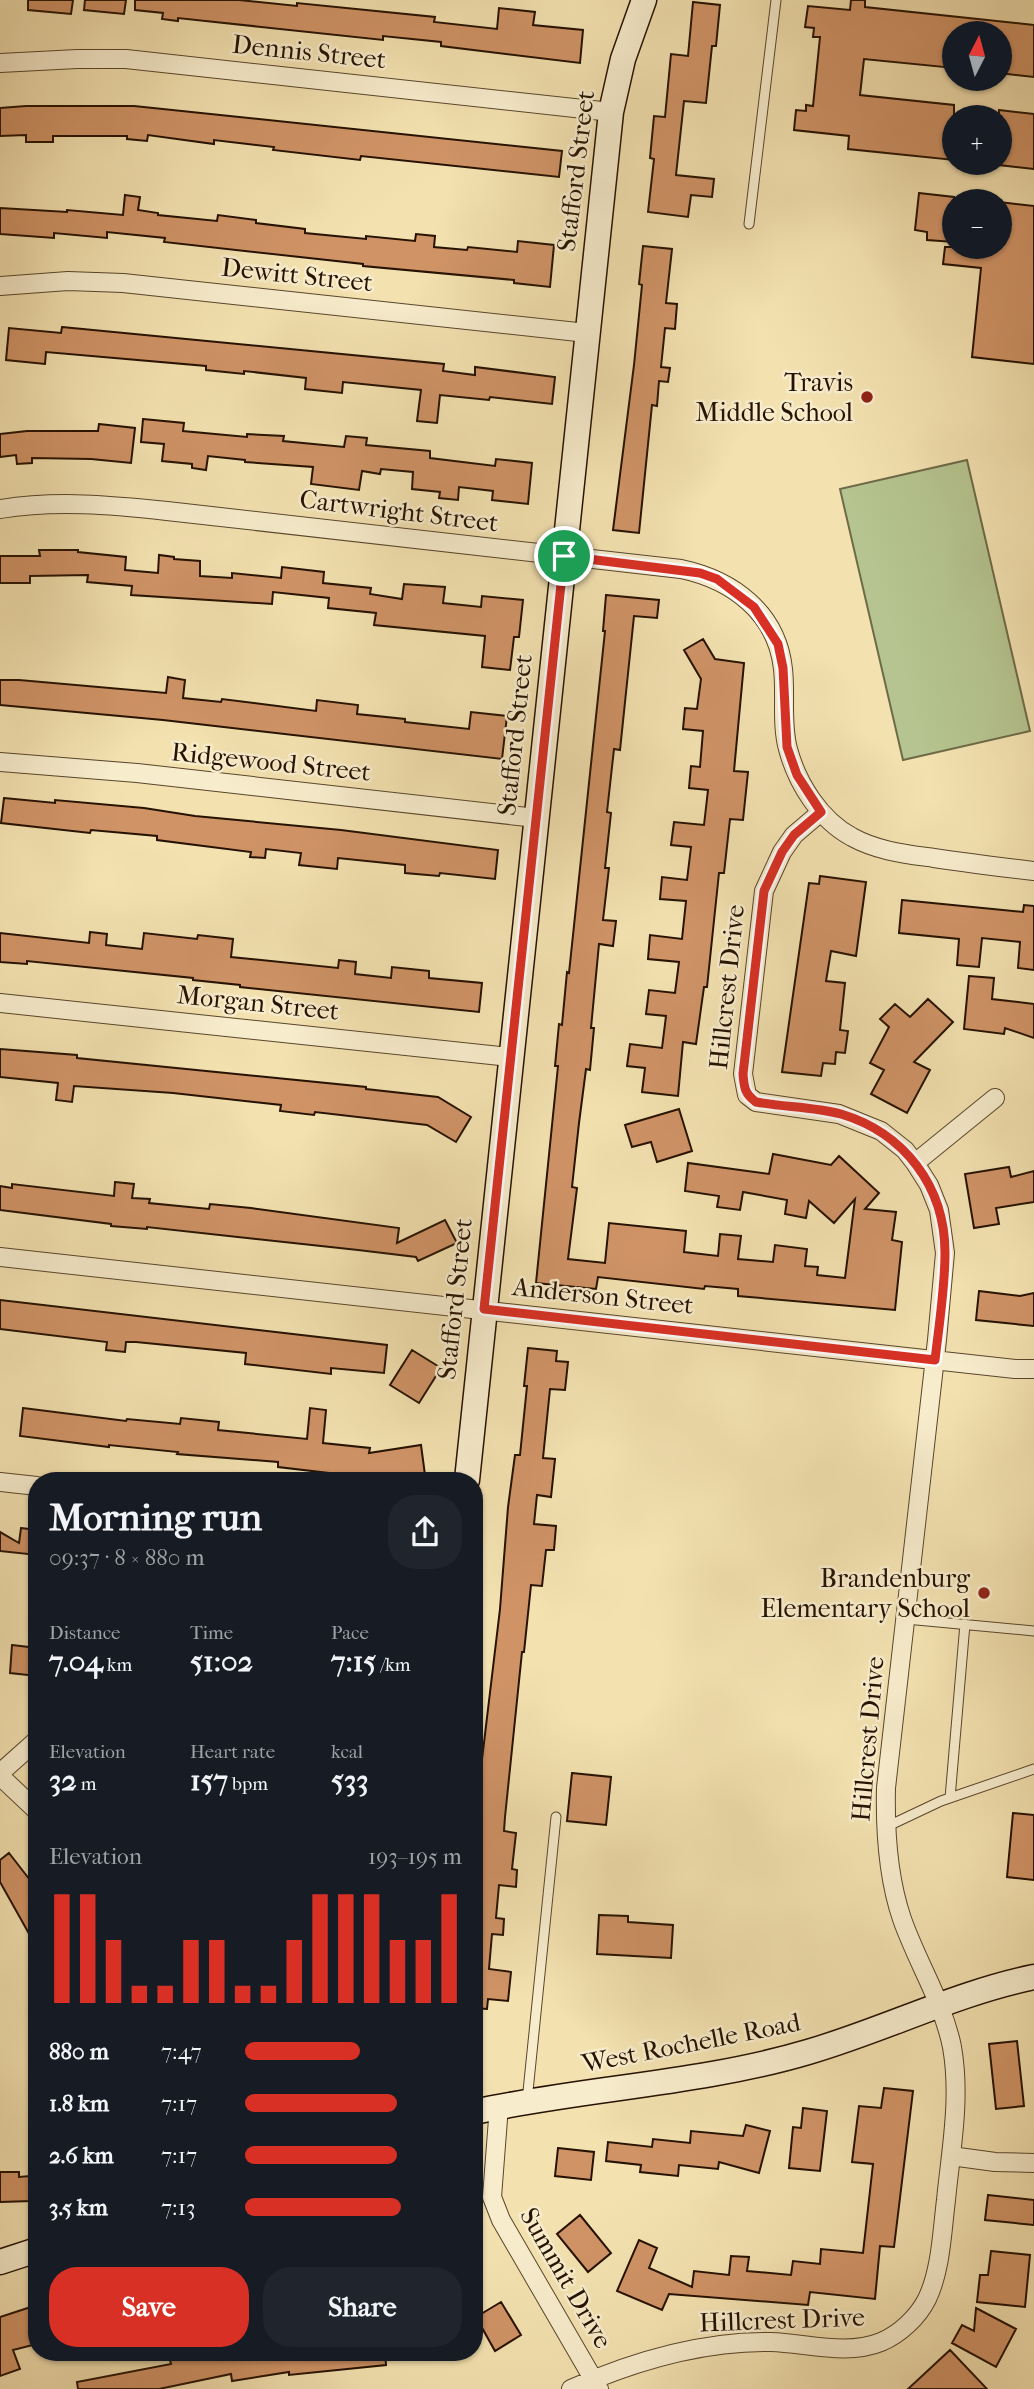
<!DOCTYPE html>
<meta charset="utf-8">
<style>
:root{--surface:#171b24;--page:#20242c;--text:#f1f3f6;--muted:#9ea1a6;--accent:#d93025}
body{margin:0;font-family:"IM FELL French Canon",serif;background:var(--page);color:var(--text);height:100vh;display:flex;flex-direction:column;font-size:26px;white-space:nowrap}
*{box-sizing:border-box;margin:0}
p{font-size:23px;color:var(--muted)}
.icon{flex:none;width:38px;height:38px;fill:none;stroke:currentColor;stroke-width:2;stroke-linecap:round;stroke-linejoin:round}
.map{position:relative;flex:1;overflow:hidden}
.sheet{position:absolute;left:28px;top:1472px;width:455px;height:889px;display:flex;flex-direction:column;background:var(--surface);border-radius:28px;box-shadow:0 2px 5px #0004}
.sheet>*{flex:none}
.needle{width:46px;rotate:6deg}
.tools{position:absolute;left:942px;top:21px;display:grid;gap:14px}
.tools a{display:grid;place-items:center;width:70px;height:70px;border-radius:50%;background:var(--surface);box-shadow:0 2px 5px #0004;font-size:35px}
.pin{position:absolute;display:grid;place-items:center;width:60px;height:60px;color:#fff;margin:-30px;border:4px solid #fff;border-radius:50%;box-shadow:0 2px 7px #0007}
.round{display:grid;place-items:center;flex:none;width:74px;height:74px;border-radius:28px;background:var(--page)}
.overview{display:flex;align-items:center;justify-content:space-between;height:119px;padding:0 21px}
h1{font-size:38px;font-weight:700;line-height:52px}
.metrics{display:grid;grid-template-columns:repeat(3,1fr);gap:10px;height:119px;padding:7px 21px}
.metrics div{display:grid;align-content:center}
.metrics b{font-size:30px;font-weight:700}
.metrics small{font-size:19px;font-weight:400}
.metrics p{font-size:19px}
.chart{height:196px;padding:14px 21px}
.chart p{display:flex;justify-content:space-between}
.chart svg{width:100%;height:126px;margin-top:7px;stroke:var(--accent);stroke-width:6}
.cta{display:flex;gap:14px;margin-top:auto;padding:14px 21px}
.cta a{flex:1;height:80px;border-radius:28px;background:var(--accent);color:#fff;font-size:28px;font-weight:700;line-height:80px;text-align:center}
.cta a+a{background:var(--page);color:var(--text)}
ul{padding:0 21px;list-style:none;font-size:23px}
li{display:grid;grid-template-columns:112px 84px 1fr;align-items:center;height:52px}
li i{height:18px;border-radius:9px;background:var(--accent)}
.map>svg:first-child{display:block}
</style>
<div class="map">
<svg width="1034" height="2389" viewBox="0 0 1034 2389">
<rect width="100%" height="100%" fill="#f3e1b0"/>
<filter id="stains"><feTurbulence type="fractalNoise" baseFrequency=".00286" numOctaves="4"/><feColorMatrix values="0 0 0 0 .2 0 0 0 0 .09 0 0 0 0 .02 0 0 0 .5 -.17"/></filter>
<radialGradient id="worn" r=".72"><stop offset=".6" stop-color="#630" stop-opacity="0"/><stop offset="1" stop-color="#630" stop-opacity=".3"/></radialGradient>
<path fill="#b5c490" stroke="#6e6b48" stroke-width="2" d="M967,460l63,271 -127,29 -63,-271z"/>
<path fill="#cf9366" stroke="#261200" stroke-width="2" d="M28,0h45l-2,14 -43,-4z
M85,0h41l-2,14 -40,-4z
M135,0h104l58,6v-3l138,14 -1,5 63,7 2,-21 36,4 -2,13 50,5 -3,33 -139,-17v-4l-58,-6v4l-205,-22v3l-16,-2 1,-6 -28,-3z
M851,0h14v7l169,18v52l-35,-4v-40h-45v35l-90,-9 -4,36 94,10v55l-106,-11 1,-13 -55,-6 2,-20 10,1v-6l7,1 7,-69h-7l1,-9 -9,-1 3,-21 42,4z
M693,2l27,3 -4,41h-4l-6,57 -22,-2 -8,74 38,4 -2,18 -21,-2 -3,22 -40,-5 6,-53 -4,-1 4,-42 11,1 6,-63 17,2z
M26,106h108l428,45 -3,26 -198,-21 -1,4 -87,-10 1,-3 -60,-7v4l-66,-9 -1,6 -20,-2v-3h-74v6h-27v-7l-26,1v-28z
M999,110l35,4v55l-35,-4z
M919,193l35,4v45l-27,-2v-8l-12,-2z
M125,195l15,2 -2,13 20,3v2l59,6 1,-6 38,5v3l49,6v4l61,6v-3l49,5 1,-7 19,2 -1,11 33,3 1,-3 49,5 1,-11 36,4 -4,42 -36,-4v-3l-151,-14v-2l-199,-22 1,-4 -58,-6v6l-53,-5v5l-54,-4v-26l67,4v-2l56,5z
M999,202l35,4v158l-62,-7 9,-89 -38,-4 2,-17h54z
M643,246l29,3 -6,54 11,1 -2,25 -10,-1 -4,39 9,1 -2,14 -9,-1 -2,25 -5,-1 -13,128 -26,-3 21,-165 8,-80 -3,-1z
M62,327l382,37 -1,7 32,4v-8l80,10 -3,27 -62,-7 -1,3 -49,-5 -3,28 -20,-2 4,-31 -78,-8 -1,11 -37,-4 1,-11 -62,-7v3l-38,-4v-4l-160,-14 -1,12 -39,-4 3,-32 52,5z
M143,419l41,4 -1,8 64,6v-3l37,2 -1,5 61,6 2,-11 21,2 -1,7 64,6v7l65,8 1,-7 36,4 -4,41 -36,-4 1,-9 -34,-4 -1,13 -19,-2 1,-6 -28,-3 1,-17 -32,-3 -1,5 -18,-3 -3,19 -48,-6 2,-17 -68,-5v-2l-37,-4 -2,14 -14,-2v-4l-30,-3 2,-17 -23,-2z
M99,424l36,4 -4,35 -40,-4 -59,-1v5l-15,1 -1,-9 -16,2v-23l27,-3h71z
M39,550h39v2l48,5 -1,13 33,3 1,-18 15,2v2l26,2v15l32,2v-5l49,5 1,-11 42,5 -1,11 48,5 -1,6 32,5 2,-15 41,3 -2,16 38,4 1,-11 41,4 -4,37h-5l-4,33 -28,-3 3,-31 -111,-11 2,-12 -48,-5 1,-10 -56,-6 -1,12 -141,-9 1,-9 -45,-4 1,-7 -58,1v7h-30v-27h40z
M606,595l53,5 -2,18 -23,-2 -14,134 -6,-1 -7,63 4,1 -6,55h4l-6,52 13,1 -3,25 -14,-2 -8,84h3l-4,42 -4,-1 -7,54 -7,64 5,1 -9,71 37,4 4,-40 77,8 -2,21 34,4 2,-22 21,2 -3,23 35,3 2,-17 32,4 -2,17 13,1 -1,8 28,3 10,-79 -21,24 -25,-22 -3,17 -21,-4 2,-14 -44,-8 -3,18 -23,-3 2,-11 -34,-5 3,-28 81,11 4,-20 58,11 8,-9 40,37 -14,16 31,3 -4,28 10,2 -7,68 -157,-14v-7l-33,-3 -1,3 -106,-12 -2,12 -60,-6 22,-217h-3l4,-42 3,1 5,-53 2,1 36,-342h-2z
M703,639l12,20 29,4 -10,108 14,1 -5,48 -13,-1 -6,54h-5l-12,114h-3l-8,57 -13,-2 -5,54 -36,-4 3,-24 -18,-2 3,-22 32,4 4,-32 -20,-2 3,-24 26,3 4,-31 -31,-3 2,-24 32,4 4,-38 -26,-2 2,-22 25,3 4,-33 -20,-2 3,-23 30,3 4,-35 -19,-2 2,-22 9,1 3,-36 -20,-2 2,-21 12,1 4,-30 -17,-29z
M168,677l17,3 -2,18 38,4 1,-3 94,12 1,-11 41,5 -1,9 48,5v3l64,7 2,-17 36,4 -5,43 -339,-39 -163,-15v-25h19l147,13z
M4,798l51,5v-3l89,8 51,8 146,14 157,20 -3,29 -55,-6 -1,3 -34,-3v-8l-67,-7 -1,11 -38,-4 2,-12 -35,-4 -1,9 -15,-1 1,-5 -94,-12v-4l-66,-6 -1,3 -89,-10z
M820,876l46,6 -10,74 -25,-5 -5,30 19,2 -5,47 8,1 -3,22 -9,-1 -1,12 -12,-1 -2,13 -39,-4 27,-189 10,1z
M902,900l121,12 1,-7 10,1v64l-16,-2 2,-26 -38,-4 -3,29 -22,-2 2,-26 -60,-6z
M90,932l17,2 -1,11 36,4 2,-16 53,6 1,-4 35,4 -2,18 107,11 1,-8 17,2 -1,12 36,4 1,-11 37,4v7l53,5 -3,29 -239,-25v-2l-47,-5v-2l-166,-17v3l-27,-2v-29l89,10z
M969,976l25,2 -2,21 42,5v34l-29,-10 -1,6 -40,-5z
M928,999l25,23 -39,40 16,8 -23,43 -36,-19 13,-24 -14,-7 19,-36 -9,-8 15,-15 15,13z
M0,1049l77,6v3l289,29v2l72,8 33,20 -15,25 -29,-17 -112,-13 -1,3 -34,-4 1,-6 -108,-12 -99,-7 -2,16 -16,-2 2,-17 -58,-6z
M679,1109l13,42 -35,11 -6,-20 -19,5 -7,-22z
M1009,1167l2,10 23,-6v31l-38,6 3,16 -25,4 -9,-54z
M115,1182l19,2 -2,14 18,1 -1,4 60,6 1,-5 41,4 148,20 -2,15 48,-23 12,23 -39,18 -2,-4 -58,-7 -211,-23v2l-36,-3v-2l-111,-14v-24l12,2v-4l102,12z
M979,1291l41,5 14,-3v33l-58,-6z
M0,1300l387,45 -3,28 -53,-5v6l-86,-10 1,-11 -110,-11h-10l-1,10 -19,-2 1,-8 -107,-13z
M528,1348l29,3 -1,10 12,1 -3,28 -15,-1 -7,69 12,1 -4,38 -14,-2 -3,29 22,2 -2,24h-8l-4,36 -11,-1 -7,67h-2l-17,165 -1,14 12,2 -4,36 5,1 -1,17 -17,-2 -3,33 8,1 -1,16 -11,-1 -3,35 22,3 -3,29 -20,-2 -1,10 -13,-1v-163l5,-44h-2l23,-192 8,-102 7,-52h5l7,-69h-3z
M412,1350l29,18 -22,35 -29,-18z
M23,1408l103,13 1,-2 53,5 1,-6 38,4 -1,8 89,9 3,-31 16,2 -3,33 47,5 -1,5 52,-8 4,30 -36,5 -111,-13v-5l-101,-8 1,-2 -69,-7v2l-89,-11z
M21,1528l16,2v25l-37,-4v-19l19,11z
M12,1645l25,3v28l-27,-3z
M572,1773l39,4 -5,48 -39,-4z
M1013,1813l21,2v65l-27,-3z
M9,1853l28,36v59l-37,-66v-22z
M599,1915l29,1v6l45,3 -2,33 -74,-4z
M1017,2041l7,65 -28,3 -7,-65z
M884,2088l29,3 -19,156 -14,-1 -5,53 -65,-7 -2,13 -139,-11 -7,16 -45,-19 22,-51 18,8 -8,20 43,19 2,-16 35,4 2,-19 18,1 -2,14 44,4 2,-14 27,3 1,-15 42,4 10,-89 -21,-2 7,-56 22,2z
M803,2108l24,3 -7,60 -31,-3 4,-41 8,1z
M746,2125l24,6 -11,42 -40,-11 -1,7 -39,-4 -1,11 -38,-4 1,-7 -35,-4 2,-19 44,5 1,-8 37,4 1,-12 52,5z
M558,2148l36,4 -3,28 -36,-4z
M0,2172h19v5l11,-1 1,25 -31,1z
M988,2195l46,5v25l-49,-5z
M580,2215l31,38 -23,19 -31,-38z
M991,2251l39,4 -5,52 -48,-5 3,-27h8z
M501,2302l20,33 -26,16 -19,-34z
M37,2305v39l-24,6 7,19 -20,7v-59z
M976,2308l40,21 -20,38 -44,-24 10,-18 12,6z
M950,2350l37,39h-79z
M206,2352h4l1,6 33,-6h141l1,13 -97,10v-3l-57,9 -1,-7 -72,15h-81l-1,-7 94,-18 -1,-4z"/>
<g fill="none" stroke-linecap="round" stroke-linejoin="round">
<g stroke="#59462c" stroke-width="11">
<path id="lane" d="M749,224l27,-224
M906,1619l128,12
M950,1798l15,-174
M886,1827l55,-26 93,-32
M527,2101l29,-284"/>
</g>
<g stroke="#59462c" stroke-width="20">
<path id="street" d="M0,63l77,-4h49l485,53
M0,286l68,-5 55,2 464,50
M0,509c56,-9 111,-4 167,2l514,58c52,11 96,44 102,100 3,26 -2,55 5,80 9,34 32,71 64,88 25,14 54,17 82,21 33,5 66,9 100,13
M0,762l137,11 399,45
M0,1003l510,54
M915,1163l80,-65
M0,1257l1015,112h19
M0,1482l37,4
M0,1773l37,-33
M0,1776l37,35
M499,2106l-7,91 9,23 98,169
M951,2156l44,6 39,1
M571,2389c63,-28 130,-48 200,-47 35,1 76,14 110,0 19,-8 37,-25 46,-43 14,-29 15,-67 19,-99 5,-51 15,-102 6,-153 -9,-45 -35,-85 -50,-128 -14,-41 -17,-88 -16,-131l51,-448 8,-87 -6,-43 -10,-25 -14,-22 -10,-13 -24,-19 -42,-17 -83,-12 -9,-7 -4,-21 21,-183 18,-39 12,-17 27,-23"/>
</g>
<g stroke="#261200" stroke-width="27">
<path id="secondary" d="M467,1480l144,-1368 12,-53 21,-59
M474,2112c110,-24 226,-28 334,-60 76,-22 148,-59 226,-75
M0,2262l37,-12"/>
</g>
<use href="#lane" stroke="#f7eccc" stroke-width="9"/>
<use href="#street" stroke="#f7eccc" stroke-width="18"/>
<use href="#secondary" stroke="#f7eccc" stroke-width="24"/>
</g>
<g fill="none" stroke-linecap="round" stroke-linejoin="round">
<g stroke="#fff" stroke-width="14">
<path id="route" d="M564,556l136,17 17,6 37,28 24,37 5,24 4,79 10,28 24,37 -27,23 -12,17 -18,39 -21,183c1,14 2,20 13,28 28,5 58,5 85,12 63,19 104,72 104,139 0,35 -6,72 -10,107l-451,-51z"/>
</g>
<use href="#route" stroke="#d93025" stroke-width="9"/>
</g>
<g fill="#8f2418" stroke="#f7eccc" stroke-width="2.5">
<circle cx="867" cy="397" r="7"/>
<circle cx="984" cy="1593" r="7"/>
</g>
<g text-anchor="middle" dominant-baseline="central" stroke-width="5" stroke-linejoin="round" paint-order="stroke">
<g font-size="26" fill="#261200" stroke="#f7eccc">
<text transform="translate(309 52) rotate(6)">Dennis Street</text>
<text transform="translate(576 171) rotate(-83)">Stafford Street</text>
<text transform="translate(297 275) rotate(6)">Dewitt Street</text>
<text transform="translate(399 511) rotate(7)">Cartwright Street</text>
<text transform="translate(515 735) rotate(-84)">Stafford Street</text>
<text transform="translate(271 762) rotate(6)">Ridgewood Street</text>
<text transform="translate(727 987) rotate(-84)">Hillcrest Drive</text>
<text transform="translate(258 1003) rotate(6)">Morgan Street</text>
<text transform="translate(603 1296) rotate(6)">Anderson Street</text>
<text transform="translate(455 1299) rotate(-84)">Stafford Street</text>
<text transform="translate(868 1739) rotate(-85)">Hillcrest Drive</text>
<text transform="translate(691 2043) rotate(-11)">West Rochelle Road</text>
<text transform="translate(566 2278) rotate(60)">Summit Drive</text>
<text transform="translate(782 2320) rotate(-2)">Hillcrest Drive</text>
</g>
<g font-size="26" fill="#261200" stroke="#f7eccc" text-anchor="end">
<text x="853" y="382">Travis<tspan x="853" dy="30">Middle School</tspan></text>
<text x="970" y="1578">Brandenburg<tspan x="970" dy="30">Elementary School</tspan></text>
</g>
</g>
<rect width="100%" height="100%" filter="url(#stains)"/>
<rect width="100%" height="100%" fill="url(#worn)"/>
</svg>
<div class="tools">
<a><svg class="needle" viewBox="-14 -14 28 28"><path d="M0-13l5 13h-10z" fill="#e53935"/><path d="M0 13l5-13h-10z" fill="#9ea1a6"/></svg></a>
<a>+</a>
<a>−</a>
</div>
<div class="pin" style="left:564px;top:556px;background:#1e9e55"><svg class="icon" aria-label="arrive" viewBox="0 0 24 24"><path d="M6 21V4h12l-3 4 3 4H6"/></svg></div>
<section class="sheet">
<div class="overview"><div><h1>Morning run</h1><p>09:37 · 8 × 880 m</p></div><a class="round"><svg class="icon" aria-label="share" viewBox="0 0 24 24"><path d="M12 15V3M7 8l5-5 5 5M5 13v7h14v-7"/></svg></a></div>
<div class="metrics">
<div><p>Distance</p><b>7.04<small> km</small></b></div>
<div><p>Time</p><b>51:02</b></div>
<div><p>Pace</p><b>7:15<small> /km</small></b></div>
</div>
<div class="metrics">
<div><p>Elevation</p><b>32<small> m</small></b></div>
<div><p>Heart rate</p><b>157<small> bpm</small></b></div>
<div><p>kcal</p><b>533</b></div>
</div>
<div class="chart"><p><span>Elevation</span>193–195 m</p>
<svg viewBox="0 0 160 44" preserveAspectRatio="none"><path d="M5 44V6M15 44V6M25 44V22M35 44V38M45 44V38M55 44V22M65 44V22M75 44V38M85 44V38M95 44V22M105 44V6M115 44V6M125 44V6M135 44V22M145 44V22M155 44V6"/></svg>
</div>
<ul>
<li><b>880 m</b>7:47<i style="width:53%"></i></li>
<li><b>1.8 km</b>7:17<i style="width:70%"></i></li>
<li><b>2.6 km</b>7:17<i style="width:70%"></i></li>
<li><b>3.5 km</b>7:13<i style="width:72%"></i></li>
</ul>
<div class="cta"><a>Save</a><a>Share</a></div>
</section>
</div>
